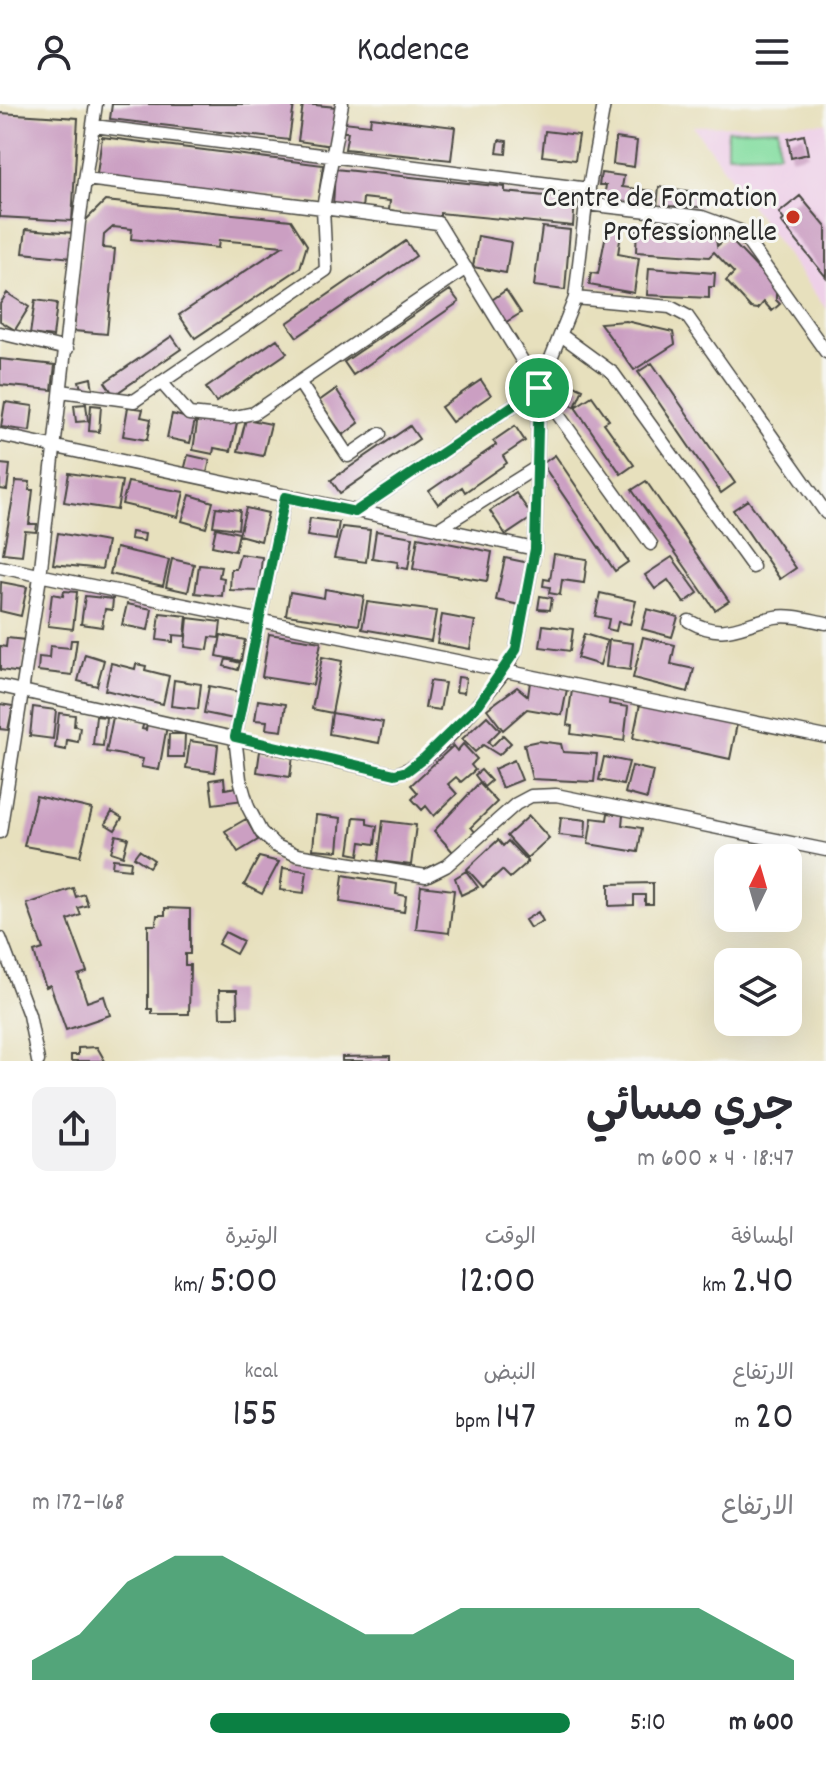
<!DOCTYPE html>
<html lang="ar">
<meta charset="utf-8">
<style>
:root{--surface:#fff;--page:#f2f2f3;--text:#2b2b33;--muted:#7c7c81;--accent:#0b8043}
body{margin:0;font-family:Dekko,"Playpen Sans Arabic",sans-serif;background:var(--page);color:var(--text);direction:rtl;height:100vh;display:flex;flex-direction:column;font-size:30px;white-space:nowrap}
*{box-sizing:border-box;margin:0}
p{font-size:26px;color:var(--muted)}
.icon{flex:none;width:44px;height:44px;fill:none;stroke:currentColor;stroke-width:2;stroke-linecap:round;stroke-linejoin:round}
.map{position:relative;height:957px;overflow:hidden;direction:ltr}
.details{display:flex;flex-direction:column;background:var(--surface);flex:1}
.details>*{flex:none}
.needle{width:52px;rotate:5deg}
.fabs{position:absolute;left:714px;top:740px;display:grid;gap:16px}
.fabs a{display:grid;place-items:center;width:88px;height:88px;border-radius:16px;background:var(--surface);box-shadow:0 8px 32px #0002;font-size:40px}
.pin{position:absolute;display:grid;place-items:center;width:68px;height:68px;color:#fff;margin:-34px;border:4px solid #fff;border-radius:50%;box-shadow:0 2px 8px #0007}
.round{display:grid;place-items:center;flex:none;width:84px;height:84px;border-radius:16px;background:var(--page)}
.summary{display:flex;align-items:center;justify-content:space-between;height:136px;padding:0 32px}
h1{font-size:44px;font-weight:600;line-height:60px}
.figures{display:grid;grid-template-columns:repeat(3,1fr);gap:12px;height:136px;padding:8px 32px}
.figures div{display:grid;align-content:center}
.figures b{font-size:40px;font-weight:600}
.figures small{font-size:22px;font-weight:400}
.figures p{font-size:22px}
.chart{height:224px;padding:16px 32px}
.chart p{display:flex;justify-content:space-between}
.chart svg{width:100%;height:144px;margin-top:8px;fill:var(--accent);opacity:.7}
ul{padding:0 32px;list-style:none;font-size:26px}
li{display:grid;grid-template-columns:128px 96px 1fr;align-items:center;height:60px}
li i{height:20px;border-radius:10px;background:var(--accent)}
header{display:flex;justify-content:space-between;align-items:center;height:104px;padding:0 32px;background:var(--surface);font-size:36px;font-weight:600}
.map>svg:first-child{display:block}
</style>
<header><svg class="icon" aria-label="menu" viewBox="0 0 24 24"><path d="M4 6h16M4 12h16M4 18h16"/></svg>Kadence<svg class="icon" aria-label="person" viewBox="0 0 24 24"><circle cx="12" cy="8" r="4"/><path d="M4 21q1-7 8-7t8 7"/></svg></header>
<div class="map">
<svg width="826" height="957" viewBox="0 0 826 957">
<rect width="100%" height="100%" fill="#f6f6f2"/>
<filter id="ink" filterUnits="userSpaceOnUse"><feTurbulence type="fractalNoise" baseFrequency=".0125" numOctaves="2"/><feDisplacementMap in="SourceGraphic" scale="16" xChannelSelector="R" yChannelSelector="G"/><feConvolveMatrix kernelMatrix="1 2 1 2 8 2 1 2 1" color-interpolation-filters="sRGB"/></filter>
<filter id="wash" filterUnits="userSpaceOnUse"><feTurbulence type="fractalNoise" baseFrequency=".006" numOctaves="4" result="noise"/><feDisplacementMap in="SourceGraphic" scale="32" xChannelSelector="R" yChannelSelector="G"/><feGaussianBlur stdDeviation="1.8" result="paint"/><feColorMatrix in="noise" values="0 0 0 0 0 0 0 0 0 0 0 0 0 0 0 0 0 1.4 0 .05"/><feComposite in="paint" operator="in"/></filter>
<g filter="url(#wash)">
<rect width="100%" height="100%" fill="#e7e0bd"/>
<path fill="#eed0e8" d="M826,19v186l-133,-183z"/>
<path fill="#86dea2" stroke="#588466" stroke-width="2" d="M778,24l1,25 -52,1v-24z"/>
<g id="blocks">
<path fill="#cb9fc2" d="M112,0h182l-5,36 -179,-21z
M303,0l34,3 -5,39 -34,-5z
M0,9l78,5 -6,103 -72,-4z
M371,13l84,10 -4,33 -106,-11 3,-17h-5l1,-10 26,3z
M545,27l34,4 -4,25 -33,-4z
M804,31l4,19 -17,4 -3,-19z
M102,33l221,28 -5,37 -221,-28z
M616,34l21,3 -3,26 -21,-3z
M499,36l8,1 -1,13 -9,-1z
M335,65l170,18v5l70,7 -2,27 -133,-13v4l-25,-2 -26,-5 1,-9 -27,-3 -1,12 -29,-3z
M601,69l23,3 -2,11 31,4 -2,15 -47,-8 2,-13h-7z
M659,83l45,6 -2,14 -45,-1z
M800,92l26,31v50l-45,-55 3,-2 -5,-7z
M105,97l186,19 16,25 -7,23 -105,70 -16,-23 104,-69 -64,-6 -1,8 -87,-9 1,-10 -19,-2 -9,8 -1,13 12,1 -8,85 -33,-3 10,-109z
M608,120l14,2 -4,28 21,4 -5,35 -45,-8 2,-12 7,1z
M637,120l78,7 2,15 11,-9 48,51v12l4,4 -8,7 -8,-9 -6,7 -7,-1 -25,-27 8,-8 -20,-21 -5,5 -73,-5z
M542,123l28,3 -5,60 -31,-4z
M26,125l48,4 -2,25 -49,-5z
M478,132l33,6 -5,31 -33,-6z
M406,137l10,15 -119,81 -10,-14z
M649,164l66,5 -1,14h-5v11l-62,-3z
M450,186l9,12 -106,73 -9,-13z
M506,186l15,23 -18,11 -14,-22z
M7,189l22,14 -14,23 -15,-9v-17z
M35,196l22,3 -4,34 -23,-3z
M626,217l47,11 2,12 -41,26 -34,-47z
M172,232l9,13 -67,46 -9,-13z
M277,235l10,14 -71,49 -10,-14z
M0,255l55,6 -3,25 -52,-5z
M652,259l83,120 -14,10 -83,-121z
M91,274l2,11 -11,3 -3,-11z
M561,275l22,10 -8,18 -22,-10z
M481,276l10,15 -39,27 -11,-15z
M336,285l23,34 -16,12 -24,-34z
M592,292l17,24 -5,3 30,42 -13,9 -46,-67z
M5,298l28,4 -3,25 -29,-4z
M86,300l2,17 -12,1 -2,-17z
M91,301l10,1 -2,26 -10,-1z
M128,303l15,2 -2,8 10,2 -4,21 -24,-4z
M172,310l23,6 -5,23 -23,-5z
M198,313l39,6 -6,28 -17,-3 -1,6 -20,-4z
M246,315l25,5 -8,32 -25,-5z
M410,322l9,13 -79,54 -9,-13z
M515,322l10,15 -22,15 4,7 -42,29 -3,-5 -24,17 -9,-13 67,-46 -3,-4z
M188,351l22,5 -4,17 -22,-6z
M555,351l73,107 -13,9 -73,-107z
M0,360l10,1 -3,25 -7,-1z
M69,369l53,8 -5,29 -53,-8z
M16,377l14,1 -1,8h4l-4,34h8l-1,8 -11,-1 -3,24 -19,-2z
M646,377l83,120 -14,9 -83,-120z
M128,378l56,10 -6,25 -56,-13z
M516,389l17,24 -27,18 -16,-24z
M190,391l23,7 -7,26 -24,-7z
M748,396l48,68 -16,11 -47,-69z
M216,403l24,3 -2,19 -25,-3z
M246,404l22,5 -7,28 -22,-6z
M310,414l29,4 -3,18 -29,-4z
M342,423l28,3 -4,32 -32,-4z
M216,424l23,5 -4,18 -23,-5z
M376,427l37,6 -5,32 -11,-2 1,-5 -26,-4z
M131,428l14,2 -1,7 -14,-2z
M58,429l49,9 -5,27 -49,-5z
M418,433l74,15 -5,29 -74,-12z
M116,444l53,12 -6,26 -53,-12z
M240,450l22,3 -3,34 -29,-1 1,-21h5z
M554,450l33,5 -3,24 -22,-3 -2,15 -11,-2 1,-6 -7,-1 1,-7 6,1z
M672,453l26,36 -14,10 -16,-23 -13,9 -10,-14z
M505,454l24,5 -9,42 -24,-5z
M172,455l22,5 -6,28 -22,-5z
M199,461l22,2 -2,10 5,1 -2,18 -27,-3z
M1,478l26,5 -6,29 -21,-5z
M325,485l39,7 -5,29 -73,-10 4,-23 34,6z
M64,487l13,1 -4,37 -25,-3 4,-32 11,2z
M600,489l36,8 -6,23 -12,-2 -2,9 -9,-2 2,-10 -14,-3z
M85,492l28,3 -1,11 -7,-1 -3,18 -21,-3z
M540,492l12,2 -2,12 -12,-1z
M367,498l69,9 -5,30 -69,-12z
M127,500l25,5 -4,21 -26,-5z
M647,505l31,8 -6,20 -30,-8z
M160,509l27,3 -2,20 -12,-1v7l-16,-2z
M442,511l33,6 -5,28 -33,-6z
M188,514l33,4 -2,16 -9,-1 -2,13 -23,-3z
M543,521l30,4 -3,22 -30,-4z
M269,530l52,8 -8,43 -51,-8z
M584,530l23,7 -7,24 -23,-7z
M221,531l24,5 -4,21 -24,-5z
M643,533l32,8 -4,19 23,5 -6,23 -55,-14z
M7,534l18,2 -3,33 -22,-3v-24l6,1z
M71,536h6l-5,35 -34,-4 1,-14 10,1 1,-12 20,2z
M609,536l24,3 -3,27 -24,-3z
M85,550l19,6 -7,26 -19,-5z
M322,553l20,4 -10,52 -20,-4z
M226,555l14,4 -2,7 -14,-4z
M111,559l24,6 1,-5 10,2 -1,4 24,6 -6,28 -58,-14z
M458,573l8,1 -2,15 -8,-1z
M174,576l27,4 -3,25 -27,-3z
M430,577l15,2 -5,27 -15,-2z
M530,578l37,7 -5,26 -35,-6 -24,21 -16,-21 30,-22 11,9z
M209,582l31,6 -6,27 -30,-6z
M572,586l38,5 -1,9 19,3 -4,34 -53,-7 1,-8 -5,-1z
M258,596l28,4 -4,27 -16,-2 1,-8 -12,-1z
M0,600l13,2 -5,24 -8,-1z
M640,600l97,20 -7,35 -97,-21z
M33,603l23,3 -3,29 -23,-3z
M59,609l16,2 -1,11 6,1 -2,15 -11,-2 -1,10 -11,-2z
M332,609l51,9 -4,21 -50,-9z
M96,612l10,1 -3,29 -10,-1z
M487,612l13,14 -12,12 4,4 11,-11 8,8 -12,12 -16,-10 -8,7 -13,-13z
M113,613l31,5 -2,7 4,1 1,-7 20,3 -8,44 -18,-3 2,-8 -37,-7z
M169,630h16l-1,23h-16z
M190,637l28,4 -3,27 -29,-4z
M538,637l23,3 2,8 34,2 -3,28 -62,-3 -8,-35z
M463,640l14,15 -6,6 4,5 -14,12 -5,-5 -8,7 9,10 -23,22 -8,-10 -4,4 -10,-11 6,-6 -7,-8 42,-39 4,5z
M260,647l33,5 -3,21 -33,-5z
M604,653l25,5 -6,23 -24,-5z
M514,656l8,20 -20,8 -8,-19z
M632,662l21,5 -6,28 -22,-6z
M481,666l10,11 -7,6 -9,-12z
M224,674l1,11 17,-3 2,14 -31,4 -3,-24z
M479,679l18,19 -26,25 4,5 -22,20 -19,-21z
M36,692l56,13 -12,47 -56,-10z
M112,708l10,6 -7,12 -10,-6z
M608,709l15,2 -1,10 20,3 -4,24 -50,-8 4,-26 15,2z
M316,711l25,3 -3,33 -25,-2z
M529,712l20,22 -22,20 -20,-22z
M354,713l13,1v6l10,2 -2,18 -14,-2 -2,13 -10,-2z
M561,713l25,3 -1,18 -26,-3z
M246,715l12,21 -20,12 -13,-21z
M383,717l33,4 -5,40 -33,-4z
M116,731l12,3 -5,18 -12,-4z
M498,736l5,6 5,-5 20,21 -18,16 -8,-8 -19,17 -16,-18z
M139,746l15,10 -5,7 -15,-10z
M259,753l20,5 -17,32 -18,-9z
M113,755l18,2 -1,8 -18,-2z
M283,764l24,3 -3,22 -24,-3z
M466,767l12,16 -17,8 -6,-17z
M343,771l54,9 -1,10 10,2 -2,16 -64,-10z
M653,779v21h-8v-9h-11v10l-25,1v-22z
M421,782l33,4 -5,43 -33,-4z
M73,784l3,9 8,-3 4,11 -10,3 3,7 -13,5 19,52 -9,3 9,27 17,-6 6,19 -44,15 -16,-45 -4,2 -7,-18 -5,-17 9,-3 -16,-45z
M165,804l25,1v45h-5v11h5l-1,49h-37v-5h-4v-84h8l1,-10h8z
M538,808l5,9 -13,7 -5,-8z
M225,828l18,9 -7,13 -18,-10z
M219,886h18l1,27h-18z
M97,943l8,14h-34v-6h7v-7z
M390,952v5h-48v-4z"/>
</g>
</g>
<g filter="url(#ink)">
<use href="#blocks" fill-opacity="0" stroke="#474641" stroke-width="2"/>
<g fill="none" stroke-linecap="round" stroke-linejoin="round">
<g stroke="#474641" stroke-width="15">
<path id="minor" d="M604,0l-18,100 -11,94 -36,90 -4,161 -19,101 -11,21 321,66
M94,22l495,63
M86,75l237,29 19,-104
M586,100l116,13 38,14 86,121
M575,194l95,9 17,9 139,197
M0,229l67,16
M561,231l52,38 140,194
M161,278l28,32 41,4 24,-5 212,-145
M299,278l49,74 32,-22
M61,287l73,10 192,-131 -3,-62 115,15 101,165 112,156
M0,331l535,114
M285,393l-50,240 5,42 8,28 13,25 15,14 21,9 129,21 20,-10 70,-62 15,-8 25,-1 270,55
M355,408l184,-124
M438,425l99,-62
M0,463l505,104c-24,30 -72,94 -110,103l-395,-88
M689,517c36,20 51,3 86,-4 16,-3 35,3 51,6
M0,728l40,-255 39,-355 17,-118
M0,834l29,77 9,46"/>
</g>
<use href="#minor" stroke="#fff" stroke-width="12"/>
</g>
</g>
<g fill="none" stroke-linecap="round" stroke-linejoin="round" filter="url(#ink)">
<g stroke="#fff" stroke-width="16">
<path id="route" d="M539,284l-4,161 -19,101 -37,54 -55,54 -17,13 -12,3 -160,-37 50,-240 70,15z"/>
</g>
<use href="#route" stroke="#0b8043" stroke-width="10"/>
</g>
<circle fill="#c8321e" stroke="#f6f6f2" stroke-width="3" cx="793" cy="113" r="8"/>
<g text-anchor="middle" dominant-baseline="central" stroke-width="6" stroke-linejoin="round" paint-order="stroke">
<g font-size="30" fill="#2b2b2b" stroke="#f6f6f2" text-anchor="end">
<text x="777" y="96">Centre de Formation<tspan x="777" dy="34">Professionnelle</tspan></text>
</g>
</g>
</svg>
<div class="fabs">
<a><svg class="needle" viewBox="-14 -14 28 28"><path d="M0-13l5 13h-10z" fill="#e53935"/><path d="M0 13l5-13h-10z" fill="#7c7c81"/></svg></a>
<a><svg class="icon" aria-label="layers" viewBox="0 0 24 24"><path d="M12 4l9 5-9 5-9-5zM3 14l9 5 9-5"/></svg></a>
</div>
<div class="pin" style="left:539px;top:284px;background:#1e9e55"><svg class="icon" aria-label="arrive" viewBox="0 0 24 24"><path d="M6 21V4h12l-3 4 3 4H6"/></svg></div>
</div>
<section class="details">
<div class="summary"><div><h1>جري مسائي</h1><p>18:47 · 4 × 600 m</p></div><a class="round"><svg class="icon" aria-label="share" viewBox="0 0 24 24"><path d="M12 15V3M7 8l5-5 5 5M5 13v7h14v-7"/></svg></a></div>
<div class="figures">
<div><p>المسافة</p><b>2.40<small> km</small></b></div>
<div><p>الوقت</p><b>12:00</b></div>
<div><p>الوتيرة</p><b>5:00<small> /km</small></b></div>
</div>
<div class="figures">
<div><p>الارتفاع</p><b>20<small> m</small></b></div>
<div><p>النبض</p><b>147<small> bpm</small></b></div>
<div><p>kcal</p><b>155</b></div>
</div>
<div class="chart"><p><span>الارتفاع</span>168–172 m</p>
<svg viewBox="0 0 160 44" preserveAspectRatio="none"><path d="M0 44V38L10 30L20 14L30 6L40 6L50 14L60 22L70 30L80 30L90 22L100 22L110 22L120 22L130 22L140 22L150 30L160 38V44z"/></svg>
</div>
<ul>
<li><b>600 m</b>5:10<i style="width:67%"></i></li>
</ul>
</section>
